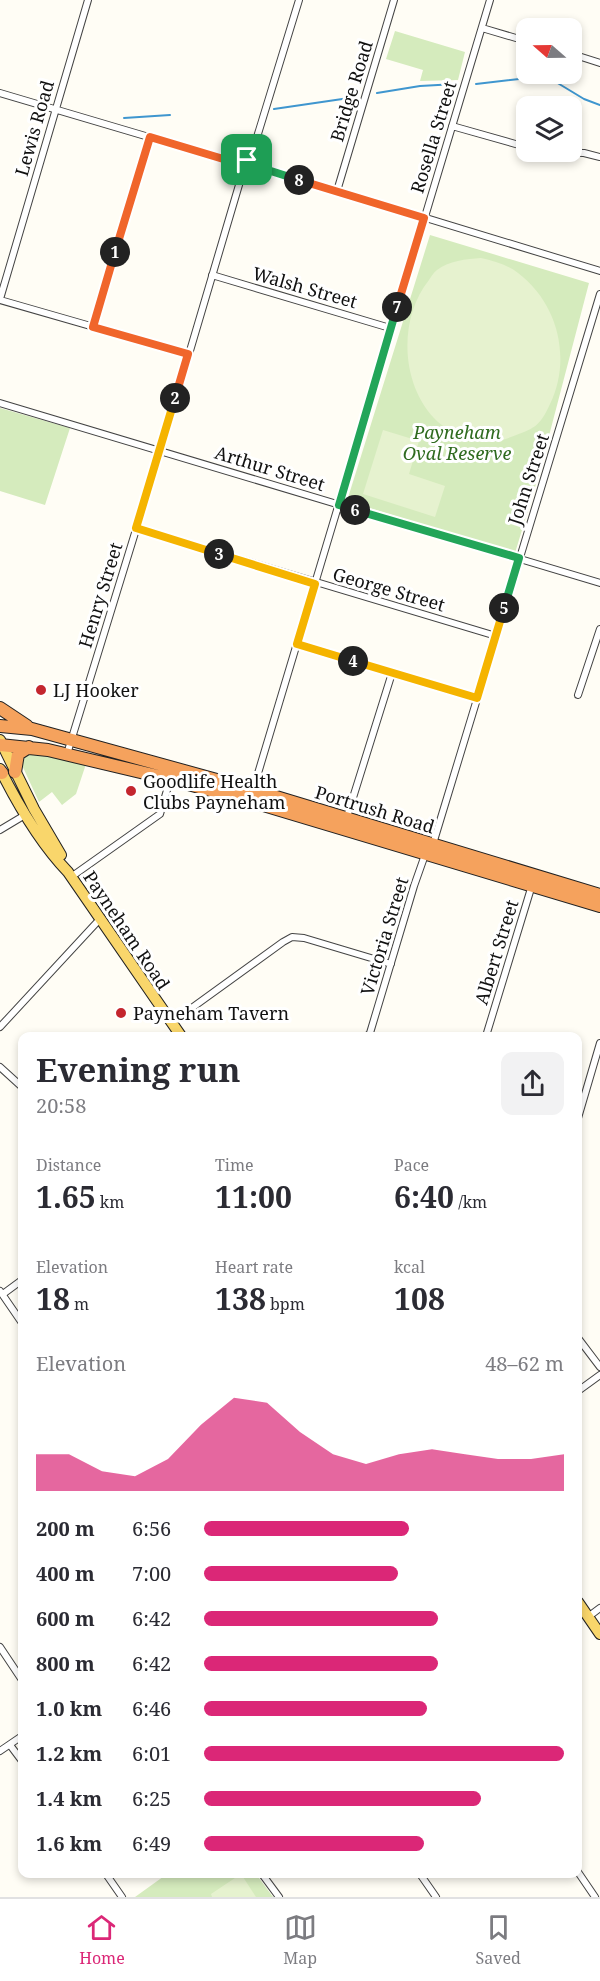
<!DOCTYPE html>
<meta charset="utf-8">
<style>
:root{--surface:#fff;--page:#f2f2f3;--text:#2b2b33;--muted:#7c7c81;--line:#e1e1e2;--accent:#db2777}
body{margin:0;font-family:"Noto Serif",serif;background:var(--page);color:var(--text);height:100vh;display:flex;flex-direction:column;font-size:22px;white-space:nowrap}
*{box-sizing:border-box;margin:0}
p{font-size:20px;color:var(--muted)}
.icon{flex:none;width:33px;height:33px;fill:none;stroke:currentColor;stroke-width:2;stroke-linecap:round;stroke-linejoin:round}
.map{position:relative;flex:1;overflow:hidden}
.drawer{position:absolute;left:18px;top:1032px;width:564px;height:846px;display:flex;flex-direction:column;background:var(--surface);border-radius:12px;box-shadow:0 3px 9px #0003}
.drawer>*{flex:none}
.needle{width:39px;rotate:290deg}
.fabs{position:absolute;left:516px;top:18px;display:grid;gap:12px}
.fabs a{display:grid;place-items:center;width:66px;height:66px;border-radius:12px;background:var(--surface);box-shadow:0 3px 9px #0003;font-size:30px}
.pin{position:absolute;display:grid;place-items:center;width:51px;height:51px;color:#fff;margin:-26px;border-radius:12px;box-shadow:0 3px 9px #0006}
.km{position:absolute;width:30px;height:30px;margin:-15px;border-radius:50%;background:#222;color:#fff;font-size:16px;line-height:30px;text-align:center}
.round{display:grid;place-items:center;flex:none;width:63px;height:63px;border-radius:12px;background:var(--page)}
.headline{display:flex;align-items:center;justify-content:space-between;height:102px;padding:0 18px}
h1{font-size:33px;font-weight:700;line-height:45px}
.metrics{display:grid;grid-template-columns:repeat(3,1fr);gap:9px;height:102px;padding:6px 18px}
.metrics div{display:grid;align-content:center}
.metrics b{font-size:30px;font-weight:700}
.metrics small{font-size:16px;font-weight:400}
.metrics p{font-size:16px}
.chart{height:168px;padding:12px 18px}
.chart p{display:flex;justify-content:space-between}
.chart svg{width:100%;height:108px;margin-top:6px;fill:var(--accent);opacity:.7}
ul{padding:0 18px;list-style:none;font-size:20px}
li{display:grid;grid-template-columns:96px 72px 1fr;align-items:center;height:45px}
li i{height:15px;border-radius:8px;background:var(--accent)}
.tabs{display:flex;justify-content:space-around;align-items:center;height:84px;border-top:2px solid var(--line);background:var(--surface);font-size:16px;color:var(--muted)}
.tabs a{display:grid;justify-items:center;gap:3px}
.tabs .current{color:var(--accent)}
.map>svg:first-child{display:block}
</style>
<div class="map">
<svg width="600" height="1897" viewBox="0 0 600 1897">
<rect width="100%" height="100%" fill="#fffdf5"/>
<path fill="#d5ebbd" d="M395,31l70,21 -7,28 -38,1 3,-11 -37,-11z
M430,235l159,48 -50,191 -24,79 -168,-52z
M0,408l70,20 -25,77 -45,-14z
M28,752l58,12 -10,30 -14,11 -10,-13 -13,10 -18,-39v-4z
M167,1874h89l17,23h-138z"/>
<path fill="#e6f2cf" d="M481,258c13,3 27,7 37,15 40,30 54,86 32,131 -11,24 -16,24 -39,33 -15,6 -30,5 -45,0 -9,-4 -20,-8 -28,-15 -37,-34 -41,-102 -9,-142 2,-3 5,-8 8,-10 11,-9 30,-11 44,-12z
M383,430l36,11 -10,33 36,12 -10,31 -72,-23z
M241,1874l15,23h-44l-1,-3z"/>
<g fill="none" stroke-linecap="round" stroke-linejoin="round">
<path stroke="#3f96cf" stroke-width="2" d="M476,84l70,-8 38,23 16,6
M377,93l43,-7 36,-2
M274,109l82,-12
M124,118l46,-3"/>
<g stroke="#444" stroke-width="8">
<path id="street" d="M482,28l44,13
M572,54l28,9
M0,93l240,71
M452,126l74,21
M541,152l43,1 16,4
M247,160l5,-14 5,-9 42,-137
M249,164l351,107
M337,191l57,-191
M212,275l178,53
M0,299l88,-299
M0,300l188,54
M93,327l57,-190
M0,403l600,180
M136,528l360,108
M297,644l180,54
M578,695l22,-66
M67,754l99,-322 78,-264
M253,790l237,-790
M346,820l46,-147
M0,830l25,-15
M433,844l167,-550
M71,877l89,-63 10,-34
M171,1023l112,-81 9,-5 12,1 87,26
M0,1027l99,-107
M367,1036l3,-3 44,-147 12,-34
M486,1036l46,-151
M0,1067l22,20
M578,1118l22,-75
M0,1291l22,32
M3,1294l19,-14
M578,1338l22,29
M578,1391l22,-16
M588,1617l12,-9
M0,1647l22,33
M10,1745l12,16
M0,1751l22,-15
M578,1872l17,25
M106,1874l16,23
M262,1874l17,23
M420,1874l16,23"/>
</g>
<g stroke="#222" stroke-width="12">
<path id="primary" d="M0,740l34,69 27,46
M0,769c18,36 40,74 68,103l113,164
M578,1602l22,32"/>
</g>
<g stroke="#222" stroke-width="14">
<path id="highway" d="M0,708l27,18
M0,726l32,3 221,61 347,105
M0,745l48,5 122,29 80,22 350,105
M0,771l2,2
M15,772l3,-18 11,-7"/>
</g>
<use href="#street" stroke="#fff" stroke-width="6"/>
<use href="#primary" stroke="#f9d66b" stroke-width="10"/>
<use href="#highway" stroke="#f5a25d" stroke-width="12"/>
</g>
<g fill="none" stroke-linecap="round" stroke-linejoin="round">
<g stroke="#fff" stroke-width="12">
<path id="split-1" d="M115,252l35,-115 90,27 2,-4h5"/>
</g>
<g stroke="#fff" stroke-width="12">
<path id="split-2" d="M115,252l-22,75 95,27 -13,44"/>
</g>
<g stroke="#fff" stroke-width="12">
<path id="split-3" d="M175,398l-39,130 83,26"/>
</g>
<g stroke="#fff" stroke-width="12">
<path id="split-4" d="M219,554l96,30 -18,60 56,17"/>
</g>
<g stroke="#fff" stroke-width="12">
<path id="split-5" d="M353,661l124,37 27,-90"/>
</g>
<g stroke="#fff" stroke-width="12">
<path id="split-6" d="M355,510l164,48 -15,50"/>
</g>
<g stroke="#fff" stroke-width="12">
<path id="split-7" d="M355,510l-16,-5 58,-198"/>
</g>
<g stroke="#fff" stroke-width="12">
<path id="split-8" d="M299,180l125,38 -27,89"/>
</g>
<g stroke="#fff" stroke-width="12">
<path id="split-9" d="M247,160l2,4 50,16"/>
</g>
<use href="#split-1" stroke="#f0652b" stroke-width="8"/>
<use href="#split-2" stroke="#f0652b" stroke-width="8"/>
<use href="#split-3" stroke="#f5b400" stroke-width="8"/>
<use href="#split-4" stroke="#f5b400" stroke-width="8"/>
<use href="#split-5" stroke="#f5b400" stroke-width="8"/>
<use href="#split-6" stroke="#22a559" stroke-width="8"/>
<use href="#split-7" stroke="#22a559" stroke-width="8"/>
<use href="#split-8" stroke="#f0652b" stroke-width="8"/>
<use href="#split-9" stroke="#22a559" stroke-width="8"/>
</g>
<g fill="#c4262e" stroke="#fff" stroke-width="2">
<circle cx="41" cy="690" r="6"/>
<circle cx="131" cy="791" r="6"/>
<circle cx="121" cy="1013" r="6"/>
</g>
<g text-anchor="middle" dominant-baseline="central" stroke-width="6" stroke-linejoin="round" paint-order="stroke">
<g font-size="18" fill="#111" stroke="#fff">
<text transform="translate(351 91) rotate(-73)">Bridge Road</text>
<text transform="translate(34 128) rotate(-74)">Lewis Road</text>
<text transform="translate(433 137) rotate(-73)">Rosella Street</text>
<text transform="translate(305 287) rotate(16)">Walsh Street</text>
<text transform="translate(270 468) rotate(17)">Arthur Street</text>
<text transform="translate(528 479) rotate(-72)">John Street</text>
<text transform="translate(389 589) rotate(16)">George Street</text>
<text transform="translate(100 595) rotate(-73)">Henry Street</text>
<text transform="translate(375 809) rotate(17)">Portrush Road</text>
<text transform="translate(127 930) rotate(56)">Payneham Road</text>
<text transform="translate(384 936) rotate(-73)">Victoria Street</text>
<text transform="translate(496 952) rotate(-73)">Albert Street</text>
</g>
<g font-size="18" font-style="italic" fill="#2f6b1f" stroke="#fff">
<text x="457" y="432">Payneham<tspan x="457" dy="21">Oval Reserve</tspan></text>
</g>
<g font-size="18" fill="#111" stroke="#fff" text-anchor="start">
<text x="53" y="690">LJ Hooker</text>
<text x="143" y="781">Goodlife Health<tspan x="143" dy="21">Clubs Payneham</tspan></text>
<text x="133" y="1013">Payneham Tavern</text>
</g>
</g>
</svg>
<div class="fabs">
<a><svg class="needle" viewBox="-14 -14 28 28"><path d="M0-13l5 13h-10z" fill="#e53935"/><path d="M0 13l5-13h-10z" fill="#7c7c81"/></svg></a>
<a><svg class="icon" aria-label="layers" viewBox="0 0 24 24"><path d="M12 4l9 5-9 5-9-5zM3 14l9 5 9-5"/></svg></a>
</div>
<div class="pin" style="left:247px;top:160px;background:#1e9e55"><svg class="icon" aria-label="arrive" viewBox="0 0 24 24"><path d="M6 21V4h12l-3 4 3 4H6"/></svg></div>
<b class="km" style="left:115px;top:252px">1</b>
<b class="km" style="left:175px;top:398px">2</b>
<b class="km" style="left:219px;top:554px">3</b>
<b class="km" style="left:353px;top:661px">4</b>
<b class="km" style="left:504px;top:608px">5</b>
<b class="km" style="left:355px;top:510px">6</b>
<b class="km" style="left:397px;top:307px">7</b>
<b class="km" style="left:299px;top:180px">8</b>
<section class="drawer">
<div class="headline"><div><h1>Evening run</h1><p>20:58</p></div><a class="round"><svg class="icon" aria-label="share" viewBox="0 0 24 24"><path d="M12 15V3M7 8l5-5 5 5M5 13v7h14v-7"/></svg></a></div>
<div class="metrics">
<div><p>Distance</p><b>1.65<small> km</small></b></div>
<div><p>Time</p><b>11:00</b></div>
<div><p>Pace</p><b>6:40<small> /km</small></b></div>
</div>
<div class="metrics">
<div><p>Elevation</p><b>18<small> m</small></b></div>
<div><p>Heart rate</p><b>138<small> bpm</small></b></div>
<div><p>kcal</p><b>108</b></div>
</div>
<div class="chart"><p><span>Elevation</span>48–62 m</p>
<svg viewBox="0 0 160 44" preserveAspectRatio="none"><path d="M0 44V29L10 29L20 36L30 38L40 31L50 17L60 6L70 8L80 20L90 29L100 33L110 29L120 27L130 29L140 31L150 31L160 29V44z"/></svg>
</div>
<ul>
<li><b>200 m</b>6:56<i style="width:57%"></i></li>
<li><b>400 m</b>7:00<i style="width:54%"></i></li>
<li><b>600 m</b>6:42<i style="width:65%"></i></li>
<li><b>800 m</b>6:42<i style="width:65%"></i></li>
<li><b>1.0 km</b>6:46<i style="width:62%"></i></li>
<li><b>1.2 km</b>6:01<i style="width:100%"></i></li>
<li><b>1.4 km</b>6:25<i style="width:77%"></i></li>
<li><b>1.6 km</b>6:49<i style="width:61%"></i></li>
</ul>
</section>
</div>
<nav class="tabs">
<a class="current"><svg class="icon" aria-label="home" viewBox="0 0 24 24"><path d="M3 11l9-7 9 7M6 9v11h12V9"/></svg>Home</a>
<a><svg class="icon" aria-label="map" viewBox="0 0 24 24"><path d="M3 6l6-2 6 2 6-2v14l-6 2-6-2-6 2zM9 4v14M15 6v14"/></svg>Map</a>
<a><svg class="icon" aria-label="saved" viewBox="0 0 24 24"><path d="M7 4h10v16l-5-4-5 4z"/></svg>Saved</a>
</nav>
